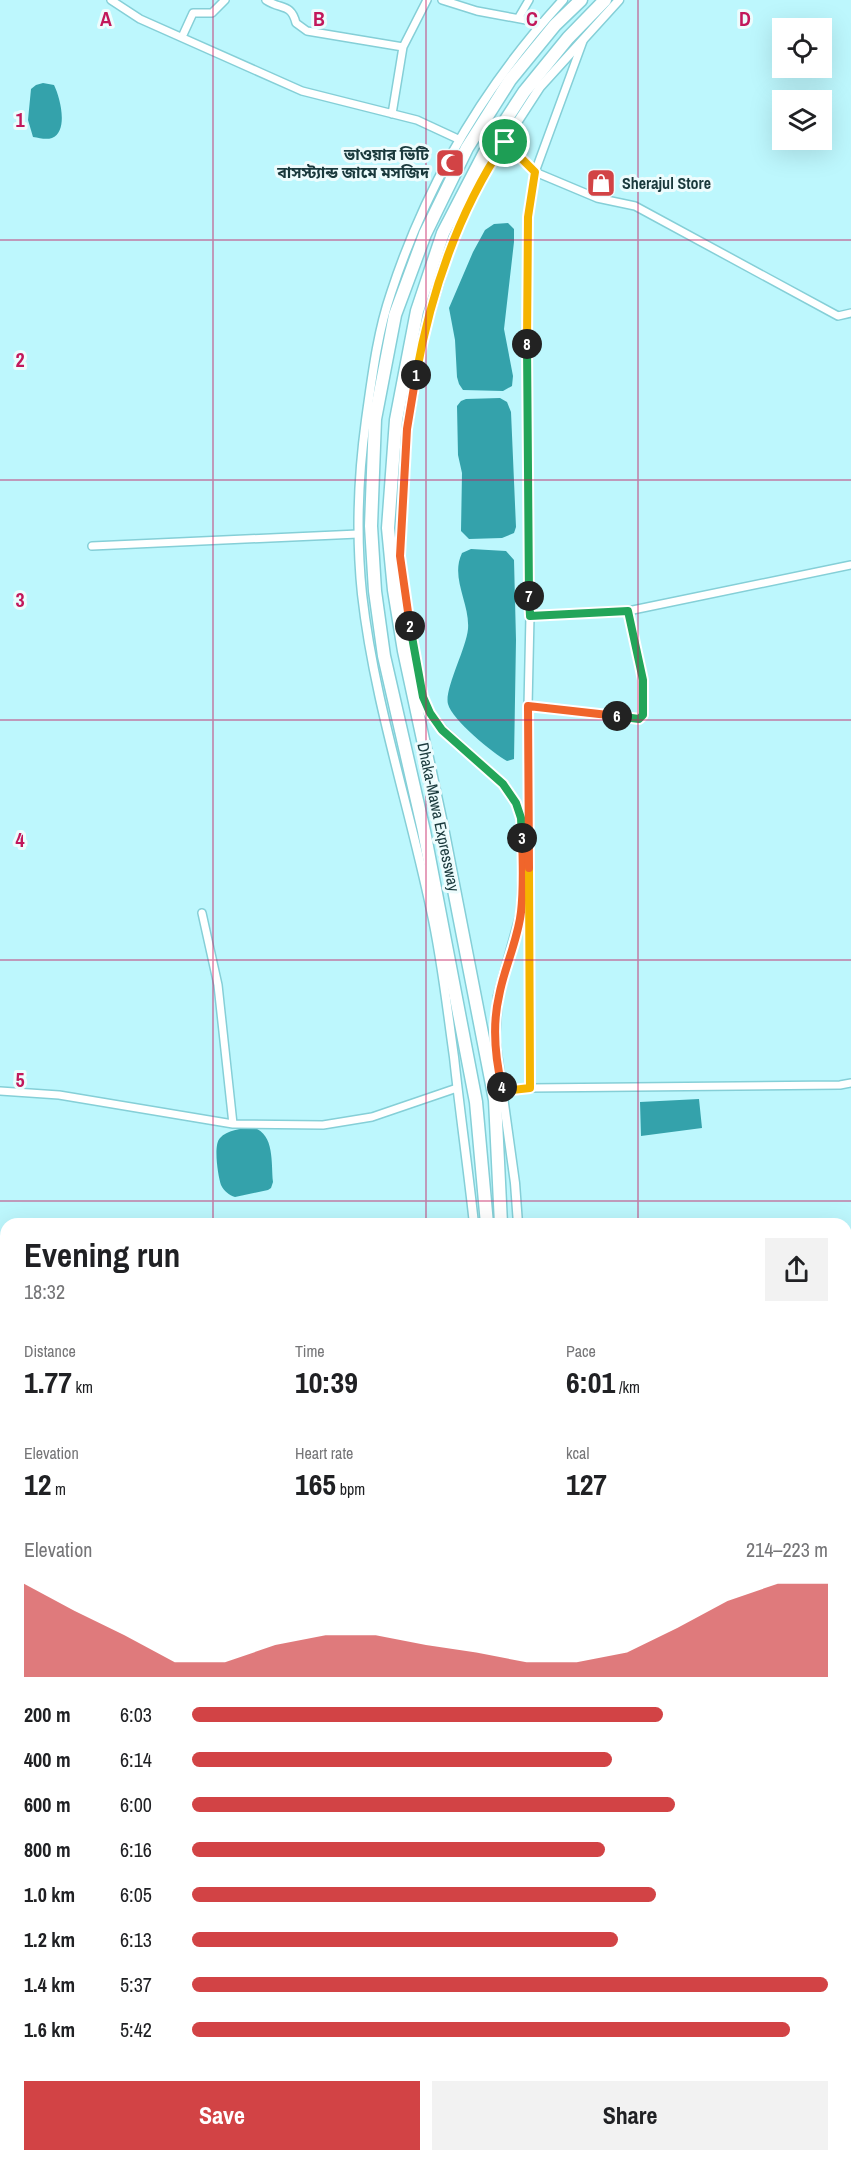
<!DOCTYPE html>
<meta charset="utf-8">
<style>
:root{--surface:#fff;--page:#f2f2f2;--text:#202124;--muted:#757577;--accent:#d24345}
body{margin:0;font-family:"Archivo Narrow","Noto Sans Bengali",sans-serif;background:var(--page);color:var(--text);height:100vh;display:flex;flex-direction:column;font-size:22px;white-space:nowrap}
*{box-sizing:border-box;margin:0}
p{font-size:20px;color:var(--muted)}
.icon{flex:none;width:33px;height:33px;fill:none;stroke:currentColor;stroke-width:2;stroke-linecap:round;stroke-linejoin:round}
.map{position:relative;flex:1;overflow:hidden}
.panel{position:absolute;left:0px;top:1218px;width:852px;height:944px;display:flex;flex-direction:column;background:var(--surface);border-radius:18px 18px 0 0;box-shadow:0 6px 24px #0002}
.panel>*{flex:none}
.tools{position:absolute;left:772px;top:18px;display:grid;gap:12px}
.tools a{display:grid;place-items:center;width:60px;height:60px;border-radius:0px;background:var(--surface);box-shadow:0 6px 24px #0002;font-size:30px}
.pin{position:absolute;display:grid;place-items:center;width:51px;height:51px;color:#fff;margin:-26px;border:3px solid #fff;border-radius:50%;box-shadow:0 2px 6px #0007}
.km{position:absolute;width:30px;height:30px;margin:-15px;border-radius:50%;background:#222;color:#fff;font-size:16px;line-height:30px;text-align:center}
.round{display:grid;place-items:center;flex:none;width:63px;height:63px;border-radius:0px;background:var(--page)}
.summary{display:flex;align-items:center;justify-content:space-between;height:102px;padding:0 24px}
h1{font-size:33px;font-weight:800;line-height:45px}
.stats{display:grid;grid-template-columns:repeat(3,1fr);gap:9px;height:102px;padding:6px 24px}
.stats div{display:grid;align-content:center}
.stats b{font-size:30px;font-weight:800}
.stats small{font-size:16px;font-weight:400}
.stats p{font-size:16px}
.chart{height:168px;padding:12px 24px}
.chart p{display:flex;justify-content:space-between}
.chart svg{width:100%;height:108px;margin-top:6px;fill:var(--accent);opacity:.7}
.action{display:flex;gap:12px;margin-top:auto;padding:12px 24px}
.action a{flex:1;height:69px;border-radius:0px;background:var(--accent);color:#fff;font-size:24px;font-weight:800;line-height:69px;text-align:center}
.action a+a{background:var(--page);color:var(--text)}
ul{padding:0 24px;list-style:none;font-size:20px}
li{display:grid;grid-template-columns:96px 72px 1fr;align-items:center;height:45px}
li i{height:15px;border-radius:8px;background:var(--accent)}
.map>svg:first-child{display:block}
</style>
<div class="map">
<svg width="851" height="2161" viewBox="0 0 851 2161">
<rect width="100%" height="100%" fill="#bdf7fd"/>
<path fill="#34a2ab" d="M43,83l11,2c6,12 15,46 -2,53 -6,2 -12,0 -19,-1l-5,-17 3,-31 5,-4z
M508,223l6,6v13l-10,87 9,47 -1,10 -9,5 -40,-1 -4,-6 -2,-7 -2,-37 -6,-32 24,-56 12,-22 9,-6z
M500,398l7,4 4,10 5,115 -2,6 -12,5 -33,1 -8,-8 1,-58 -4,-18 -1,-49 4,-5 5,-2z
M471,549l35,2 8,9 2,80 -2,119 -7,2c-14,-8 -55,-41 -59,-57 -4,-14 18,-55 20,-75 2,-26 -18,-51 -6,-76z
M699,1099l3,29 -61,8 -1,-34z
M251,1127c24,5 20,35 22,55l-2,6 -3,2 -33,7c-6,-2 -11,-6 -14,-12 -3,-9 -8,-40 -1,-47 7,-8 21,-9 31,-11z
M0,1902l6,3v251h377l6,5h-389z"/>
<g fill="none" stroke-linecap="round" stroke-linejoin="round">
<g stroke="#85cfd7" stroke-width="10">
<path id="minor" d="M111,0l29,19 162,72 115,29 41,19
M266,0c15,10 25,3 30,23l11,8 96,16 -11,67
M442,0l35,11 65,12
M519,17l10,-17
M182,37l11,-24h19l13,-13
M403,47l24,-47
M505,142l30,30 62,26 38,8 203,110 13,-3
M92,546l266,-12
M628,611l223,-46
M528,706l111,13 4,-4v-35l-15,-69 -98,5
M202,913l16,72 15,139
M530,1088l310,-3 11,-2
M0,1091l59,4 174,29 90,1 49,-8 85,-29
M503,1091l27,-3 -2,-382 2,-90 -3,-207 1,-192 7,-45 48,-131
M846,1439h5
M846,1628l5,-3
M846,1940l5,-1"/>
</g>
<g stroke="#85cfd7" stroke-width="11">
<path id="tertiary" d="M474,1224c-6,-56 -14,-111 -20,-167 -7,-49 -12,-98 -23,-147 -22,-105 -57,-209 -69,-316 -6,-58 -4,-116 4,-174 6,-42 11,-86 25,-127 36,-110 94,-208 172,-293
M518,1224l-3,-41 -20,-144 3,-43 23,-83 2,-43 -2,-52 -5,-15 -13,-19 -60,-54 -13,-17 -7,-16 -18,-94 -5,-47 7,-127 17,-97 29,-95 32,-65 55,-85 79,-87
M519,2161v-5"/>
</g>
<g stroke="#85cfd7" stroke-width="15">
<path id="motorway" d="M487,1224l-11,-122 -52,-271 -40,-175 -9,-65 -4,-65 4,-107 20,-104 30,-81 42,-86 43,-68 45,-55 26,-25
M501,1224l-6,-124 -53,-272 -38,-177 -10,-61 -6,-62 8,-108 21,-109 26,-78 42,-81 39,-60 44,-54 37,-38
M486,2161v-5
M500,2161v-5"/>
</g>
<use href="#minor" stroke="#fff" stroke-width="7"/>
<use href="#tertiary" stroke="#fff" stroke-width="8"/>
<use href="#motorway" stroke="#fff" stroke-width="12"/>
</g>
<g fill="none" stroke-linecap="round" stroke-linejoin="round">
<g stroke="#fff" stroke-width="12">
<path id="split-1" d="M416,375c15,-83 42,-163 89,-233"/>
</g>
<g stroke="#fff" stroke-width="12">
<path id="split-2" d="M410,626l-10,-70 7,-127 9,-54"/>
</g>
<g stroke="#fff" stroke-width="12">
<path id="split-3" d="M410,626l13,71 7,16 12,17 61,54 13,19 5,15 1,20"/>
</g>
<g stroke="#fff" stroke-width="12">
<path id="split-4" d="M502,1087c-7,-30 -10,-61 -3,-91 5,-28 19,-56 22,-84 3,-25 2,-49 1,-74"/>
</g>
<g stroke="#fff" stroke-width="12">
<path id="split-5" d="M502,1087l1,4 27,-3 -1,-220"/>
</g>
<g stroke="#fff" stroke-width="12">
<path id="split-6" d="M529,868l-1,-162 89,10"/>
</g>
<g stroke="#fff" stroke-width="12">
<path id="split-7" d="M529,596l1,20 98,-5 15,69v35l-4,4 -22,-3"/>
</g>
<g stroke="#fff" stroke-width="12">
<path id="split-8" d="M527,344l2,252"/>
</g>
<g stroke="#fff" stroke-width="12">
<path id="split-9" d="M505,142l30,30 -7,45 -1,127"/>
</g>
<use href="#split-1" stroke="#f5b400" stroke-width="8"/>
<use href="#split-2" stroke="#f0652b" stroke-width="8"/>
<use href="#split-3" stroke="#22a559" stroke-width="8"/>
<use href="#split-4" stroke="#f0652b" stroke-width="8"/>
<use href="#split-5" stroke="#f5b400" stroke-width="8"/>
<use href="#split-6" stroke="#f0652b" stroke-width="8"/>
<use href="#split-7" stroke="#22a559" stroke-width="8"/>
<use href="#split-8" stroke="#22a559" stroke-width="8"/>
<use href="#split-9" stroke="#f5b400" stroke-width="8"/>
</g>
<path fill="none" stroke="#c2185b" stroke-width="1.5" stroke-opacity="0.55" d="M213,0v1224M426,0v1224M638,0v1224M0,240h851M0,480h851M0,720h851M0,960h851M0,1201h851M0,1441h6M846,1441h5M0,1681h6M846,1681h5M0,1921h6M846,1921h5M213,2156v5M426,2156v5M638,2156v5"/>
<defs>
<g id="mosque-square" transform="scale(1.5)"><rect x="-9" y="-9" width="18" height="18" rx="4" fill="#d24345" stroke="#edfcfd"/><path d="M3.5-4.9A6 6 0 1 0 3.5 4.9A5 5 0 1 1 3.5-4.9Z" fill="#fff"/></g>
<g id="shop-square" transform="scale(1.5)"><rect x="-9" y="-9" width="18" height="18" rx="4" fill="#d24345" stroke="#edfcfd"/><path d="M-5-2.5h2.3a2.7 3.5 0 0 1 5.4 0H5L5.5 6h-11ZM-1.5-2.5h3a1.5 2.3 0 0 0-3 0Z" fill="#fff"/></g>
</defs>
<g fill-rule="evenodd">
<use href="#mosque-square" x="450" y="163"/>
<use href="#shop-square" x="601" y="183"/>
</g>
<g text-anchor="middle" dominant-baseline="central" stroke-width="6" stroke-linejoin="round" paint-order="stroke">
<g font-size="16" font-weight="bold" fill="#1a393c" stroke="#edfcfd" text-anchor="end">
<text x="429" y="154">ভাওয়ার ভিটি<tspan x="429" dy="18">বাসস্ট্যান্ড জামে মসজিদ</tspan></text>
<text x="622" y="183" text-anchor="start">Sherajul Store</text>
</g>
<g font-size="16" fill="#1a393c" stroke="#edfcfd">
<text transform="translate(439 817) rotate(78)">Dhaka-Mawa Expressway</text>
</g>
</g>
<g font-size="20" text-anchor="middle" font-weight="bold" fill="#c2185b" stroke="#edfcfd" stroke-width="6" stroke-linejoin="round" paint-order="stroke">
<text x="106" y="26">A</text>
<text x="319" y="26">B</text>
<text x="532" y="26">C</text>
<text x="745" y="26">D</text>
<text x="20" y="127">1</text>
<text x="20" y="367">2</text>
<text x="20" y="607">3</text>
<text x="20" y="847">4</text>
<text x="20" y="1087">5</text>
</g>
</svg>
<div class="tools">
<a><svg class="icon" aria-label="locate" viewBox="0 0 24 24"><circle cx="12" cy="12" r="6"/><path d="M12 2v4M12 18v4M2 12h4M18 12h4"/></svg></a>
<a><svg class="icon" aria-label="layers" viewBox="0 0 24 24"><path d="M12 4l9 5-9 5-9-5zM3 14l9 5 9-5"/></svg></a>
</div>
<div class="pin" style="left:505px;top:142px;background:#1e9e55"><svg class="icon" aria-label="arrive" viewBox="0 0 24 24"><path d="M6 21V4h12l-3 4 3 4H6"/></svg></div>
<b class="km" style="left:416px;top:375px">1</b>
<b class="km" style="left:410px;top:626px">2</b>
<b class="km" style="left:522px;top:838px">3</b>
<b class="km" style="left:502px;top:1087px">4</b>
<b class="km" style="left:617px;top:716px">6</b>
<b class="km" style="left:529px;top:596px">7</b>
<b class="km" style="left:527px;top:344px">8</b>
<section class="panel">
<div class="summary"><div><h1>Evening run</h1><p>18:32</p></div><a class="round"><svg class="icon" aria-label="share" viewBox="0 0 24 24"><path d="M12 15V3M7 8l5-5 5 5M5 13v7h14v-7"/></svg></a></div>
<div class="stats">
<div><p>Distance</p><b>1.77<small> km</small></b></div>
<div><p>Time</p><b>10:39</b></div>
<div><p>Pace</p><b>6:01<small> /km</small></b></div>
</div>
<div class="stats">
<div><p>Elevation</p><b>12<small> m</small></b></div>
<div><p>Heart rate</p><b>165<small> bpm</small></b></div>
<div><p>kcal</p><b>127</b></div>
</div>
<div class="chart"><p><span>Elevation</span>214–223 m</p>
<svg viewBox="0 0 160 44" preserveAspectRatio="none"><path d="M0 44V6L10 17L20 27L30 38L40 38L50 31L60 27L70 27L80 31L90 34L100 38L110 38L120 34L130 24L140 13L150 6L160 6V44z"/></svg>
</div>
<ul>
<li><b>200 m</b>6:03<i style="width:74%"></i></li>
<li><b>400 m</b>6:14<i style="width:66%"></i></li>
<li><b>600 m</b>6:00<i style="width:76%"></i></li>
<li><b>800 m</b>6:16<i style="width:65%"></i></li>
<li><b>1.0 km</b>6:05<i style="width:73%"></i></li>
<li><b>1.2 km</b>6:13<i style="width:67%"></i></li>
<li><b>1.4 km</b>5:37<i style="width:100%"></i></li>
<li><b>1.6 km</b>5:42<i style="width:94%"></i></li>
</ul>
<div class="action"><a>Save</a><a>Share</a></div>
</section>
</div>
